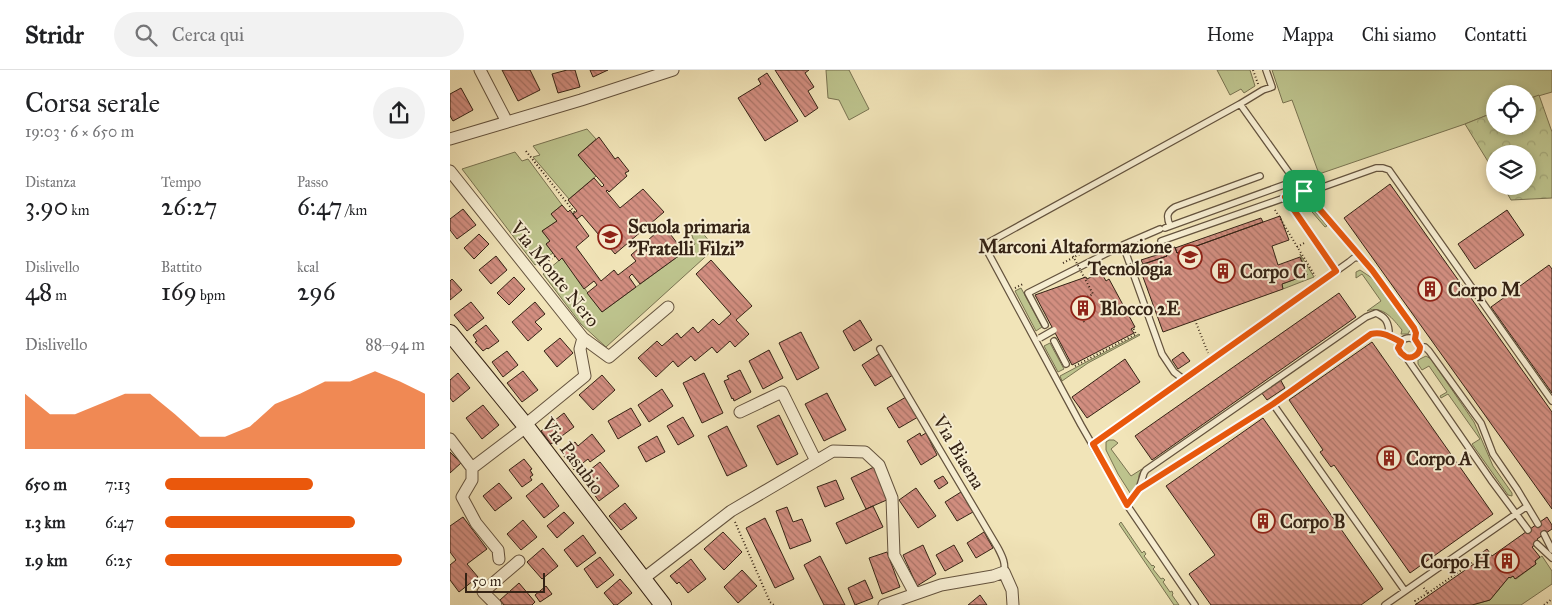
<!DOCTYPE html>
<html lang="it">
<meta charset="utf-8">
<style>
:root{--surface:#fff;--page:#f2f2f2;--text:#202124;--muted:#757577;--line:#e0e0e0;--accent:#ea580c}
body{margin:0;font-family:"IM FELL Great Primer",serif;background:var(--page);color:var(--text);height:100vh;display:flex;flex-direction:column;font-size:19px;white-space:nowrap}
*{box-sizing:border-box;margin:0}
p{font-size:16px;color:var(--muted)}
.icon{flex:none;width:28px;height:28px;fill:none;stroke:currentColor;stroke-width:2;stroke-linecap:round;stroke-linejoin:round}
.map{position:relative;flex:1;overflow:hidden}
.drawer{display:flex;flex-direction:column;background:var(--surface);width:450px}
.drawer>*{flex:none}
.tools{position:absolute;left:1036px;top:15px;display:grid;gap:10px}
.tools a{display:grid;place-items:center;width:50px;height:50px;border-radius:50%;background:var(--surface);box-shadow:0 2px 8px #0003;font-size:25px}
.scale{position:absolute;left:15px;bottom:12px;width:80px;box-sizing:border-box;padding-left:5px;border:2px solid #352315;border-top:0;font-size:14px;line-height:18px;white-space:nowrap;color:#352315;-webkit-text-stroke:4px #f6edd1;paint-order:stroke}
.pin{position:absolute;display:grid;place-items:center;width:42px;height:42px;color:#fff;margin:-21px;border-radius:10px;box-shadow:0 2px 8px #0006}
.round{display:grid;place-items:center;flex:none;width:52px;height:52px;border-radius:26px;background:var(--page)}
.head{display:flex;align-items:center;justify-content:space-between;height:85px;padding:0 25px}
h1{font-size:28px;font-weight:600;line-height:38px}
.stats{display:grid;grid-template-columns:repeat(3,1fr);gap:8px;height:85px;padding:5px 25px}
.stats div{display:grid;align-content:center}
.stats b{font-size:25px;font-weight:600}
.stats small{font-size:14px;font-weight:400}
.stats p{font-size:14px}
.chart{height:140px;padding:10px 25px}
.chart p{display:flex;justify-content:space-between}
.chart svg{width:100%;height:90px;margin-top:5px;fill:var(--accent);opacity:.7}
ul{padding:0 25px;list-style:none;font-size:16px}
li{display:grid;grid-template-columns:80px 60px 1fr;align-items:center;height:38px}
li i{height:12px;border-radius:6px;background:var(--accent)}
header{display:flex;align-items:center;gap:30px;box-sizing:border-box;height:70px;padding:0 25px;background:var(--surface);border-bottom:1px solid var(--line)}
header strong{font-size:24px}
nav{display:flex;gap:28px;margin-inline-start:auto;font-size:18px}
.search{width:350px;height:45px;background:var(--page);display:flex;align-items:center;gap:12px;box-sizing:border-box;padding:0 18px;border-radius:28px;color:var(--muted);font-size:19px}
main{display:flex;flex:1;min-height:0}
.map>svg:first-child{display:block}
</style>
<header>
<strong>Stridr</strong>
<div class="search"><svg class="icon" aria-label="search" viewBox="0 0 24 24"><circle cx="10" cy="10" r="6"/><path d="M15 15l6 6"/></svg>Cerca qui</div>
<nav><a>Home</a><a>Mappa</a><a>Chi siamo</a><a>Contatti</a></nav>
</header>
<main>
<section class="drawer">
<div class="head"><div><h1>Corsa serale</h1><p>19:03 · 6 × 650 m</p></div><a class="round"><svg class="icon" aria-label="share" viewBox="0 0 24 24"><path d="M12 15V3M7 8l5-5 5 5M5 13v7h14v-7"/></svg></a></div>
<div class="stats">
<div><p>Distanza</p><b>3.90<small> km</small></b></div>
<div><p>Tempo</p><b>26:27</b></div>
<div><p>Passo</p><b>6:47<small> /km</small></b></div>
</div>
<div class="stats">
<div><p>Dislivello</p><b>48<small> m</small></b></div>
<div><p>Battito</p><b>169<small> bpm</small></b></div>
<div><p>kcal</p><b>296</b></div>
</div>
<div class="chart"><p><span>Dislivello</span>88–94 m</p>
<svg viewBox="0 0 160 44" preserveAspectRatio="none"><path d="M0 44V17L10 27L20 27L30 22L40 17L50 17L60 27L70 38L80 38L90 33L100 22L110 17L120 11L130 11L140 6L150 11L160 17V44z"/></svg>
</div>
<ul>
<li><b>650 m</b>7:13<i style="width:57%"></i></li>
<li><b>1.3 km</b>6:47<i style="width:73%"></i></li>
<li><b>1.9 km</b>6:25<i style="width:91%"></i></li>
</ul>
</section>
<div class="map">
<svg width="1102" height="535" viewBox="0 0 1102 535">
<defs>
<pattern id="forest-crowns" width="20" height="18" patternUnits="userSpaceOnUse" patternTransform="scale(1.25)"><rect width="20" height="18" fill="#bdc38d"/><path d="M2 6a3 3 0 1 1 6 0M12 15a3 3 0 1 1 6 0" fill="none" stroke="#a3a779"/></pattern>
<pattern id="building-back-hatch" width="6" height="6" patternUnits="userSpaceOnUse" patternTransform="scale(1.25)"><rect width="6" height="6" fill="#d28e80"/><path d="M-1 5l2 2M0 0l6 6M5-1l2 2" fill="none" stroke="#ab7468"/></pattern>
</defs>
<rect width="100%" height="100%" fill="#f1e4b8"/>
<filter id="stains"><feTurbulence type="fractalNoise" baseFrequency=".004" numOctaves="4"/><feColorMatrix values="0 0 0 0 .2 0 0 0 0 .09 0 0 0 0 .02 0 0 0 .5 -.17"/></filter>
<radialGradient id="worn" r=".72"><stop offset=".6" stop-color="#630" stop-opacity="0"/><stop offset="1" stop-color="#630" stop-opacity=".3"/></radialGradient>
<path fill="#bdc38d" stroke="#797351" d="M376,0h23l20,39 -20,11 -10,-20 -11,-2z
M767,0h33l5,16 -11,7 -3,-4 -11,6z
M822,0h280v22l-24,7v-5h-33v18l-30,12 -146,50 -27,-74 -9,3z
M137,59l9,10 -18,16 18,21 -27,23 -36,-42 7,-2 -7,-9z
M65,82l7,9 6,-2 34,46 -11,9 6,7 -15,10 8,10 -4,3 7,9 -18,12 -73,-96z
M853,127l24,29 -2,1 -19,-22 -9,3 -2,-4 -1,-4z
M246,155l19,23 -109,99 -25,-23 -38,-50 19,-16 40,54 93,-68 -5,-14z
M850,184l14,23 -31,12 -1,-5 25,-9z
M910,200l12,8 38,52 -2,4h-7l1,-4c-9,-11 -19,-25 -35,-19l14,-10 -19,-27 -6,4v-6z
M571,218l21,39 -6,4 -21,-40z
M689,264l1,1 -52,28 -26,18 -2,-5z
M600,273l14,26 -6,3 -14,-26z
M976,286l5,3 43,63 19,44 19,27v3l-4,-1 -36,-51 8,-5 -32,-45 -7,4 -1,-2 7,-4 -18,-26 -7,4 -4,-6v-4z
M659,370h5l4,3 -7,6 20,27 11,-7 -3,6v9l-7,12 -14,-22 -12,-24v-8z
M671,452l21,31 2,-2 2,3 -2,2 8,10 1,-1 2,2 -2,2 8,10 2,-1 2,2 -2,2 7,10 2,-1 1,3 -1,1 7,10h-5l-55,-81z
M1092,486l10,15v13l-31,21h-49l18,-5 19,-23 1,1 3,-2 3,3 20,-15 -1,-3z"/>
<path fill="url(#forest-crowns)" stroke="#797351" d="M1089,25l13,37v66l-41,2 -8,-14h25v-32h-33v19l-30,-49 30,-12v14h33v-27z"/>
<path fill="url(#building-back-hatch)" stroke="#352315" d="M52,0h28l10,20 -22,11z
M117,0h8l5,17 -22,6 -6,-19z
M140,0h18l-15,7z
M325,0h34l-4,3 9,14 -6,4 10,17 -13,9z
M317,3l31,48 -33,20 -27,-43 23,-14 -3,-5z
M11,18l12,22 -20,11 -3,-5v-22z
M149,67l16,22 3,-2 11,14 -4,2 2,3 -18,16 -2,-2 -1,1 14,17 23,-19 21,23 -49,42 -33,-39 -5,4 -4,-5 4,-3 -9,-11 26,-22 8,9 2,-2 -26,-30z
M940,114l162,228v97l-208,-291z
M112,135l6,7 2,-2 19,26 -13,11 25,34 13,-11 4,5 18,-14 -5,-6 33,-29 20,26 -44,32 -8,-10 -3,3 7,10 -34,25 -15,-19 10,-8 -3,-4 -10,8 -22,-31 -3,3 -13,-17 4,-3 -8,-10 15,-10 -6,-7z
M13,139l13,16 -19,14 -7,-9v-11z
M1057,140l17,25 -49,34 -17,-25z
M830,146l9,24 -17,6 6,19 22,-8 7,18 -25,9 1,5 -120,43 -24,-66 28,-10 -2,-6 10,-3 2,6z
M811,148l2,4 -86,31 -2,-5z
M29,164l10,10 -15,15 -10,-11z
M716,182l1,4 -24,8 -2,-4z
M46,186l11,14 -16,14 -12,-14z
M261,190l41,46 -16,14 13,14 -14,13 -5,-6 -13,12 -5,-6 -17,14 -4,-5 -13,11 -5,-6 -17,16 -18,-19 19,-17 5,5 15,-13 4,5 12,-11 5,6 15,-14 6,6 12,-11 -35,-40z
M1099,195l3,4v124l-61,-86z
M651,202l5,9 3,-2 26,48 -4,2 3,4 -62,32 -37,-70 51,-18 1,2z
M64,207l11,12 -16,16 -12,-12z
M2,209l10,11 -12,10v-19z
M889,223l17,24 -204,143 -17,-24z
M21,232l13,16 -17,13 -13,-16z
M85,232l10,12 -10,8 7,7 -14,12 -16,-19z
M410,250l12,20 -18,11 -11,-20z
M36,255l13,16 -11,8 -1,-1 -4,3 -8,-9 2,-1 -4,-6z
M351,262l18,36 -22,12 -18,-37z
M110,268l13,15 -16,14 -13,-16z
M922,272l121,172 -83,59 -76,-108 -3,2 -11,-15 3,-2 -34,-50z
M319,280l14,28 -20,11 -14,-28z
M57,281l11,14 -15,12 -11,-15z
M733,282l7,9 -12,8 -6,-9z
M429,284l14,21 -18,11 -13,-21z
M675,289l15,23 -53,36 -15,-21z
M290,300l11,22 -17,9 -1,-3 -1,1 -8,-18 5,-2 -2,-3z
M73,301l15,19 -16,12 -15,-19z
M8,303l12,15 -17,14 -3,-4v-18z
M254,303l19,40 -21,10 -19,-40z
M152,305l13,15 -22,20 -14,-15z
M830,309l5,9 -18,12 -6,-8z
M212,319l11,17 -24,16 -11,-17z
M377,323l19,37 -22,11 -19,-37z
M456,327l12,20 -19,11 -12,-20z
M33,335l16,20 -17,14 -16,-21z
M181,338l10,17 -23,14 -10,-18z
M114,343l10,14 -23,17 -10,-13z
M329,345l19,39 -21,11 -20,-39z
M233,347l11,19 -16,9 -11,-19z
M813,348l120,171 -22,16h-150l-22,-31 26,-19 -49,-69z
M277,356l20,40 -20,10 -19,-40z
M470,363l1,3 5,-3 11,22 -16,10 -14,-24z
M142,364l13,17 -15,11 -2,-3 -14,11 -13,-18 14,-10 3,4z
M207,366l8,16 -19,10 -8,-15z
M0,382l11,11 -11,10z
M74,389l8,10 -2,1 3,5 -3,2 2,3 -10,7 -13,-17z
M150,392l19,24 -20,15 -18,-24z
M424,397l15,32 -23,10 -15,-31z
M493,406l5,7 -9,6 -5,-8z
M386,410l8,19 -19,8 -8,-20z
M49,413l13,15 -17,13 -12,-15z
M92,413l17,23 -15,12 -18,-22z
M466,418l20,28 -18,12 -19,-28z
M511,422l12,20 -16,9 -12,-19z
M175,433l12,15 -16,12 -12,-14z
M423,436l10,21 -37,17 -10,-21z
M337,437l6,15 9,-3 9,22 -21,8 -14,-38z
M114,442l10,11 -17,15 -10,-12z
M13,447l24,32 -20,15 11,13 -19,15 -9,-12v-15l6,-5 -6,-8v-26z
M1097,447l5,8v4l-15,10 2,3 -7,5 8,10 -5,4 1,3 -21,15 -2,-3 -3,2 -1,-1 -19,23 -18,5h-57l66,-46 -2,-4 8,-6 5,7z
M315,448l29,61 -19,9 -29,-60z
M73,450l14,17 -16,13 -14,-16z
M273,462l19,20 -18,18 -20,-21z
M534,462l9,16 -17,10 -9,-15z
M133,465l13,18 -19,14 -13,-17z
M473,475l13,29 -19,12 -14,-31z
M504,475l9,16 -18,10 -9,-16z
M93,478l15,18 -16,13 -15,-17z
M437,482l13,35 -18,7 -13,-36z
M370,486l25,49h-21l-20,-40z
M150,487l14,18 -17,13 -13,-19z
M241,489l15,20 -18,14 -9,-11 -2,2 -7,-8z
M292,500l15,16 -19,17 -14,-16z
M170,509l12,14 -15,12h-3l-10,-12z
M415,510l8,18 -18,7 -7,-17z
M69,513l16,19 -3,3h-28l-4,-5z
M96,516l6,8 -12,8 -5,-7z
M530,525l7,10h-19z"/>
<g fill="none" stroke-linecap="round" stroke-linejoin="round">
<g stroke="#64533e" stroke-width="8">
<path id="lane" d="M790,34l23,-14 9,-3 -6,-17
M856,123l70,-25h7l6,2 163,231
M835,127l51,74
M720,156c-4,-10 -3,-14 5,-19l85,-31
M715,158l130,-47
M710,159l-37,16 39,109 12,18 9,7
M711,171l143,-50
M595,255l-17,-32 95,-48
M949 278a10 10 0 1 1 20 0a10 10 0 1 1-20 0Z
M604,271l12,23
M970,277h5l4,4 52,72 12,31 24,35 21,35
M430,279l118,199c4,8 8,15 6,24
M956,287l85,123 37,50
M823,334l132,187
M643,374l256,-182 5,-4 7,-1
M689,419l5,-16 2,-3 220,-153 10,-4c9,4 12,8 13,18l-5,3
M677,435l12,-16 134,-85 98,-70 11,-1 19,9
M1094,464l8,16
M1087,474l15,14
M745,535l-68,-100 -46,-80 -97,-180 256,-141 55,77 77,88 42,59 2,5 -1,6
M935,535l141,-98"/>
</g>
<g stroke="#64533e" stroke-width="13">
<path id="street" d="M30,0l27,52
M0,69l131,-39 92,-30
M0,101l133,167 26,19 59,-50
M290,342l42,-20 34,69
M75,355l60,-49 -5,-27 3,-11
M0,369l22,29 54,-41
M22,398v12l-10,17 14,26 22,27 1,9
M193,509l88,-68 102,-60 32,1 14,13 13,33 2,57 21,39
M46,535l-13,-13 36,-31
M434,535l57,-20 52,-9 11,-4 8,18 1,15"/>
</g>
<g stroke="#352315" stroke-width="18">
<path id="secondary" d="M0,263l75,92 138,180"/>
</g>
<path stroke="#352315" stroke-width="2" stroke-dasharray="1 2.5" stroke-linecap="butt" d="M803,0l5,14
M76,81l49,62
M825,140l40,66
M847,177l9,-5
M613,193l17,-9
M93,195l12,-9
M634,207l9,17 -18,9 9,19
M565,218l8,-4
M745,250l13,33
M625,296l61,-32 -3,-6
M285,452l35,80 4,3
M978,523l51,-35 -4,-5
M967,534l-2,-3 13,-8 -5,-6
M1094,535l8,-6"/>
<use href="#lane" stroke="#f6edd1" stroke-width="5.5"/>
<use href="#street" stroke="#f6edd1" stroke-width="11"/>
<use href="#secondary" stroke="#f6edd1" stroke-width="16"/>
<g stroke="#64533e" stroke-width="8" stroke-linecap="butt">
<path id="lane-bridge" d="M590,268l14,-8"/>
</g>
<path stroke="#352315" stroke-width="2" stroke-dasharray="1 2.5" stroke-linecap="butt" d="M623,186l11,21
M653,202l34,-10"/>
<use href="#lane-bridge" stroke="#f6edd1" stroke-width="5.5"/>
</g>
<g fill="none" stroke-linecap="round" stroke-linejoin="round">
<g stroke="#fff" stroke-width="10">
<path id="route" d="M854,121l68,79 42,58 2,5 -1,6 5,8c0,7 -7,12 -14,10l-5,-4 -3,-5 3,-6c-10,-5 -19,-11 -30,-8l-98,70 -134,85 -12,16 -34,-61 243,-173 -51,-74z"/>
</g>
<use href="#route" stroke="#ea580c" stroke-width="6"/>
</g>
<defs>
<g id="school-ring" transform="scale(1.25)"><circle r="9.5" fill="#f6edd1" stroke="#8f2418" stroke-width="1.5"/><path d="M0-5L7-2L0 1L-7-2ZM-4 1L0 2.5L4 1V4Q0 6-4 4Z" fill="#8f2418"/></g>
<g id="building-ring" transform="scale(1.25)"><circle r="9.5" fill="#f6edd1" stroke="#8f2418" stroke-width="1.5"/><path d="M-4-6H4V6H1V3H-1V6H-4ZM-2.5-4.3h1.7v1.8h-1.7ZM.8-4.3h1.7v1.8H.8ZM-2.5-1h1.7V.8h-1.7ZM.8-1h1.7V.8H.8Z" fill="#8f2418"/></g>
</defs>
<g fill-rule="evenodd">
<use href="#school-ring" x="160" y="167"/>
<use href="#school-ring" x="740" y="187"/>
<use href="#building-ring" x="773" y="201"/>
<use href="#building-ring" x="980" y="219"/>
<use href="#building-ring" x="633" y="238"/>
<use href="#building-ring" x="939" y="388"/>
<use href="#building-ring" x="813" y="451"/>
<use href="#building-ring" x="1057" y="491"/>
</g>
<g text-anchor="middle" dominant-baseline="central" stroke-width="4" stroke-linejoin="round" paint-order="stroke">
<g font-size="19" font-weight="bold" fill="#352315" stroke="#f6edd1" text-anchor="start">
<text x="178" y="156">Scuola primaria<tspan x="178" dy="22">"Fratelli Filzi"</tspan></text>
<text x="722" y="176" text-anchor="end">Marconi Altaformazione<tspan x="722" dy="22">Tecnologia</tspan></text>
<text x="790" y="201">Corpo C</text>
<text x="998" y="219">Corpo M</text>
<text x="650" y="238">Blocco 2E</text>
<text x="956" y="388">Corpo A</text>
<text x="830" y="451">Corpo B</text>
<text x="1040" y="491" text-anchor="end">Corpo H</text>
</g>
<g font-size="19" fill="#352315" stroke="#f6edd1">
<text transform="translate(105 204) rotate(51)">Via Monte Nero</text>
<text transform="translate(509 382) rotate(59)">Via Biaena</text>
<text transform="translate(123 386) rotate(53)">Via Pasubio</text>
</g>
</g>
<rect width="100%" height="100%" filter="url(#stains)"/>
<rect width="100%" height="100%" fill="url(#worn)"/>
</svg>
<div class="tools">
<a><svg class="icon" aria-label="locate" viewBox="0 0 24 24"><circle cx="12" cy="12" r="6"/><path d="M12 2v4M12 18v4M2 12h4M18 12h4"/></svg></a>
<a><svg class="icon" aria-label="layers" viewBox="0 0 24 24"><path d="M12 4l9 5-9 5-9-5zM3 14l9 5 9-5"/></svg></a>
</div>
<div class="scale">50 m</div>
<div class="pin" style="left:854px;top:121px;background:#1e9e55"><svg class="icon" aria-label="arrive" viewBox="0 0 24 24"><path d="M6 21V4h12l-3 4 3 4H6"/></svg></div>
</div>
</main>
